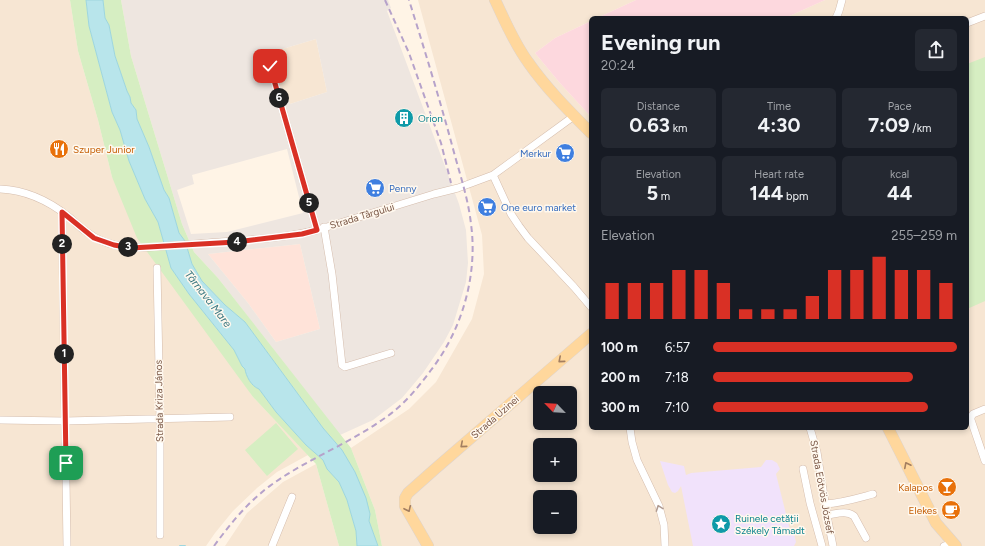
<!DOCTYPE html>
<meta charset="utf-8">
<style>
:root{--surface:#171b24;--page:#242831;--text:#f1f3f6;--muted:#9ea1a6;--accent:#d93025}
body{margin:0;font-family:Figtree,sans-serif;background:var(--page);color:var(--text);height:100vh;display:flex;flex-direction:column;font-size:15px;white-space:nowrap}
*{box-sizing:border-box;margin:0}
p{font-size:13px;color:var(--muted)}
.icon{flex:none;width:22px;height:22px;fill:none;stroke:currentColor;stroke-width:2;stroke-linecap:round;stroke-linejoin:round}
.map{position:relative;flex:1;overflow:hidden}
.details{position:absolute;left:589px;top:16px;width:380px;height:414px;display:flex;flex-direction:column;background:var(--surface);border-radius:6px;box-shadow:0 2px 6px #0003}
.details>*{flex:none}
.needle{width:26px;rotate:295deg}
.tools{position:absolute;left:533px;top:386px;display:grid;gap:8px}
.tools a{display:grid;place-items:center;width:44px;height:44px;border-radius:6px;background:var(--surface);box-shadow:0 2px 6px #0003;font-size:20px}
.pin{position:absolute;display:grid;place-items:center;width:34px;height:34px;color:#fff;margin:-17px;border-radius:8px;box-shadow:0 2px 6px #0006}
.km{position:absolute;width:20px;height:20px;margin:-10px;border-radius:50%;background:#222;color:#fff;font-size:11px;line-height:20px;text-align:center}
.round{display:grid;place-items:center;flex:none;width:42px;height:42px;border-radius:6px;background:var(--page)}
.headline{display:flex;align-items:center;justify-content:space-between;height:68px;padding:0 12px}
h1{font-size:22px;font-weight:700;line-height:30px}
.metrics{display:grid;grid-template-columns:repeat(3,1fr);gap:6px;height:68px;padding:4px 12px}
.metrics div{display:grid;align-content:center;border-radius:6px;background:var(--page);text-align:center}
.metrics b{font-size:20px;font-weight:700}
.metrics small{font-size:11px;font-weight:400}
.metrics p{font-size:11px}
.chart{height:112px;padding:8px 12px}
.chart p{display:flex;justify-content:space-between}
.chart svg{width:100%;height:72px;margin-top:4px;stroke:var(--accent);stroke-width:6}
ul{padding:0 12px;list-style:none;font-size:13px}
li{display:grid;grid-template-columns:64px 48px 1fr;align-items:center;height:30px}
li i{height:10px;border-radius:5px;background:var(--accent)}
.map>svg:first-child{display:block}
</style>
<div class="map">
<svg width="985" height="546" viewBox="0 0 985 546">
<rect width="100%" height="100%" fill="#fff4e6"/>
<path fill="#f7e6d3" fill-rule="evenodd" d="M0,0h70l8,51 20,69 14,57 141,220 55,58 -31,17 -20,16 -24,23 -18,22 -9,13h-206z
M418,0h218l-39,18h-6v3l-36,17 -20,15 24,29 32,35v311h376v-410h-182l40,-18h160v546h-603l-7,-36 -24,-62 58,-39 27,-27 36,-63 12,-45 -2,-39zM540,393h30v30h-30zM540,445h30v30h-30zM540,497h30v30h-30z
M316,39l11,53 -37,12 -4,-11 -7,-8 -10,-32z
M316,464l23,82h-114l22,-33 36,-31z"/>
<path fill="#ffe3d9" d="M300,244l20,85 -44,13 -28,-39 -40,-49z"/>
<path fill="#eee6e0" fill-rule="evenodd" d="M121,0h267l3,8 -4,3 72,193 7,26 2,33 -2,19 -13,43 -9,17 -21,31 -21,25 -29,22 -33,15 -122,-157 -24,-26 -12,-28 -51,-168zM316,39l11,53 -37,12 -4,-11 -7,-8 -10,-32zM287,149l16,64 -76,19 -36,2 -14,-44 17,-6 -2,-9zM300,244l20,85 -44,13 -28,-39 -40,-49z"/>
<path fill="#f1e2fb" d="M766,460h6l5,3 3,6 -4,5 14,56 4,4 2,8 -2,4h-101l-12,-60 -3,5 -3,2 -3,-1 -4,-7 -8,-24 24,5 2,9 5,-2 70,-6z"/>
<path fill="#fdd8de" d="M636,0h189l-40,18h-188z
M591,21v96l-32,-35 -24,-29 20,-15z"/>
<path fill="#d6eec2" d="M70,0h16l3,26 23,86 8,18 9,31 16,38 13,23 13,46 18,26 45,56 8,16 3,2c1,8 6,18 14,21l17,23 30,33 17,15 4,9 12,13 8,18 9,31 1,15h-18l-23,-82 -63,-67 -116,-159 -25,-61 -14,-57 -20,-69z
M103,0h18l10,56 51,168 12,28 24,26 133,170 24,62 7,36h-4l-9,-25 1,-7 -5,-16 -10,-26 -13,-22 -19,-22 -78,-106 -20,-17 -23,-24 -10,-17 -7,-23 -6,-8 -10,-35 -5,-8 -15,-43 -12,-28 -1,-9 -5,-7 -1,-6 -3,-6 -12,-35 -6,-31 -4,-7z
M985,57v244l-18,8v-245z
M276,423l22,26 -31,27 -22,-26z"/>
<path fill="#b8e5eb" stroke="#9dd6de" d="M86,0h17l2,18 4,7 6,31 12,35 3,6 1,6 5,7 1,9 12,28 15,43 5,8 10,35 6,8 7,23 10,17 23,24 20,17 78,106 19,22 13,22 11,26 4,16 -1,7 9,25h-21l-1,-15 -9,-31 -8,-18 -12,-13 -4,-9 -17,-15 -30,-33 -17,-23c-8,-3 -13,-13 -14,-20l-3,-3 -8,-16 -45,-56 -18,-26 -13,-46 -13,-23 -16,-38 -9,-31 -8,-18 -23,-86z"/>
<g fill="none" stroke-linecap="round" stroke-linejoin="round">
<path stroke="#9dd6de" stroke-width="2" d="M180,546h5"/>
<g stroke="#d5bdad" stroke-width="8">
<path id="minor" d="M836,18l3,-7 3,-11
M967,23l18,-7
M270,66l47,164
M493,175l18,39 8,12 9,12 46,49 17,20
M0,189c26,1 49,12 69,28 10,9 19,18 31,23 22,10 44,8 66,6 14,-1 28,-2 42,-3 36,-3 73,-4 109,-13l117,-36 24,-6 35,-13 81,-59
M62,212l5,334
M324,227l8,47 10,91 3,2 46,-14
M157,268l3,151v116
M985,409l-12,5 -2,3v3l14,41
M0,420l65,1 165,-4
M630,428l2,14 5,18 22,46 5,19 1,21
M810,428l7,24 11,69 5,25
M803,469l7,34 12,43
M825,504c17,-1 33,-6 48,-10
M827,515c9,-1 19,-5 27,1l12,22
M272,546l20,-49
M944,546l9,-3"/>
</g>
<g stroke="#ddd4cf" stroke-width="12">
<path id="primary" d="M495,0c10,21 19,43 33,62 18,26 41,49 63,71
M888,428l48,95 20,23
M428,546l-23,-40v-8l3,-5 27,-24 156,-135"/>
</g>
<use href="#minor" stroke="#fff" stroke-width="7"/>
<use href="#primary" stroke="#ffd79c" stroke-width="11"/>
<path stroke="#b6a2ca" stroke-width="2" stroke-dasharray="6 4" stroke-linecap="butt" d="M385,0l24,53 32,90 10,40
M214,546c14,-19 29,-38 47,-53 4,-4 9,-7 13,-10 34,-24 74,-39 108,-63 20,-13 35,-31 49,-50 31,-40 47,-95 40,-146 -3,-27 -12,-52 -19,-79 -13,-48 -28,-97 -43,-145"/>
</g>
<defs><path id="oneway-chevron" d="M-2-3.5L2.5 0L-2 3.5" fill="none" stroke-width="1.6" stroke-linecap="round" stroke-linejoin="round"/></defs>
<g stroke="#a37e60">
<use href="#oneway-chevron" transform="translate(561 360) rotate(139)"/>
<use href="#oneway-chevron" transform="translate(463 445) rotate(139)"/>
<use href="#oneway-chevron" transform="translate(907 465) rotate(-117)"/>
<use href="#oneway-chevron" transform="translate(408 509) rotate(65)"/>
</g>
<use stroke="#b09b91" href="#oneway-chevron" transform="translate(659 508) rotate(-110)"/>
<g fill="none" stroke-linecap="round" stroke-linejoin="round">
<g stroke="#fff" stroke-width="8">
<path id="route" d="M66,463l-4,-251 32,26 20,7 17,3 105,-6 66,-8 15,-4 -47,-164"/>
</g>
<use href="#route" stroke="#d93025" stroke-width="5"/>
</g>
<defs>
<g id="building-disc" transform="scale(1)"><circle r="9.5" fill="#0f9aa8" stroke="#fff8ee"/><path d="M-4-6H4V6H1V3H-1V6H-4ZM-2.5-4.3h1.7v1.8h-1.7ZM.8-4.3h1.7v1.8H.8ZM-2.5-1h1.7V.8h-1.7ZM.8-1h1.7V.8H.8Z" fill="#fff"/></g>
<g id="restaurant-disc" transform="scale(1)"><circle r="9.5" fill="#e8710a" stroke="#fff8ee"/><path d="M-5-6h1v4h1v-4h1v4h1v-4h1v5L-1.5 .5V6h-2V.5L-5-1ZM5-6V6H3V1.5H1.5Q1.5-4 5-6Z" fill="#fff"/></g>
<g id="supermarket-disc" transform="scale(1)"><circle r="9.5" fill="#3f7fe0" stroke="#fff8ee"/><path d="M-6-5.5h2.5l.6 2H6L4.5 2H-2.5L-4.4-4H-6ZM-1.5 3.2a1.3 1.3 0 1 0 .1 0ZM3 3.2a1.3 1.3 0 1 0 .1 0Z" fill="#fff"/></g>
<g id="bar-disc" transform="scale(1)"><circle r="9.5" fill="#e8710a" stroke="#fff8ee"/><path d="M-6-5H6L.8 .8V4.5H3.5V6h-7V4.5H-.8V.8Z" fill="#fff"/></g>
<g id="cafe-disc" transform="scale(1)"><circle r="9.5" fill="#e8710a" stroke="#fff8ee"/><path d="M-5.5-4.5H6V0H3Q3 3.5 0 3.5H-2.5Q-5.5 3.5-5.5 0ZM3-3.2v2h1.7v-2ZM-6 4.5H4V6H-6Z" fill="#fff"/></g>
<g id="sight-disc" transform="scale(1)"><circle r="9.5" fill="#0f9aa8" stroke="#fff8ee"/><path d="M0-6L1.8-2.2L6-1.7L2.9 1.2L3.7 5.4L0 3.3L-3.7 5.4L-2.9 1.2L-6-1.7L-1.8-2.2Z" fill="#fff"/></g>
</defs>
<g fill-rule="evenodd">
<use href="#building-disc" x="404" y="118"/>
<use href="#restaurant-disc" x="59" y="149"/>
<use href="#supermarket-disc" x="565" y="153"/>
<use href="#supermarket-disc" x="375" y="188"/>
<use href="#supermarket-disc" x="487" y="207"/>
<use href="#bar-disc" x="947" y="487"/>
<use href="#cafe-disc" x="951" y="510"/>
<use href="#sight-disc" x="721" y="524"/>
</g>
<g text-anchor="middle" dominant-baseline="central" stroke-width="3" stroke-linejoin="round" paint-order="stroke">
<g font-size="10" fill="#0d838f" stroke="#fff8ee" text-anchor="start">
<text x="418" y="118">Orion</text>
<text x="735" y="518">Ruinele cetății<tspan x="735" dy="12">Székely Támadt</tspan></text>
</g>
<g font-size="10" fill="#c56008" stroke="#fff8ee" text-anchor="end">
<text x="73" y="149" text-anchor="start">Szuper Junior</text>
<text x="933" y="487">Kalapos</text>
<text x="937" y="510">Elekes</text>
</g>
<g font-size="10" fill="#366cbe" stroke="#fff8ee" text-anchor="start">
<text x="551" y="153" text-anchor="end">Merkur</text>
<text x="389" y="188">Penny</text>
<text x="501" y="207">One euro market</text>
</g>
<g font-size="10" fill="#7b5847" stroke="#fff8ee">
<text transform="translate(362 216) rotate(-17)">Strada Târgului</text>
<text transform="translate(159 401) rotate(-91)">Strada Kriza János</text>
<text transform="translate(495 417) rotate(-41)">Strada Uzinei</text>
<text transform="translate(822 487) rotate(80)">Strada Eötvös József</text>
</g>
<g font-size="11" font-style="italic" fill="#397882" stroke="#fff8ee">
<text transform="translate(208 299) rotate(52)">Târnava Mare</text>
</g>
</g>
</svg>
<div class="tools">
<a><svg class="needle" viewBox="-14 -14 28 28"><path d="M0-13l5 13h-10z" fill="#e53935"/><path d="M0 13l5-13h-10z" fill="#9ea1a6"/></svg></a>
<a>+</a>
<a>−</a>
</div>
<div class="pin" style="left:66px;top:463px;background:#1e9e55"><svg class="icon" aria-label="arrive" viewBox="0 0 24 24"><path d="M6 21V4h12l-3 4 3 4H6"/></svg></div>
<div class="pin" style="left:270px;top:66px;background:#d93025"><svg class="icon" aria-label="check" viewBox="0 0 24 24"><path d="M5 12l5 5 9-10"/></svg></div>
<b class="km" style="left:64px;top:354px">1</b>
<b class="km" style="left:62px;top:244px">2</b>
<b class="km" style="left:128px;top:247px">3</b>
<b class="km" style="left:237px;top:242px">4</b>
<b class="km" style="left:309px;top:203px">5</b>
<b class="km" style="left:279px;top:98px">6</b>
<section class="details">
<div class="headline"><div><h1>Evening run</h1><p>20:24</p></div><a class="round"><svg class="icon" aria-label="share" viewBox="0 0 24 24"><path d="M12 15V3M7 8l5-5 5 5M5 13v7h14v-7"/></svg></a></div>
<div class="metrics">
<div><p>Distance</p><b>0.63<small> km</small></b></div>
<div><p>Time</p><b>4:30</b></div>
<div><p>Pace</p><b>7:09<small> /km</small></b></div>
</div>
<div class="metrics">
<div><p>Elevation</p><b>5<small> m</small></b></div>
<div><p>Heart rate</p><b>144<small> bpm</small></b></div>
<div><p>kcal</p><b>44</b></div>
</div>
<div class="chart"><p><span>Elevation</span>255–259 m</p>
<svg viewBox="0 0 160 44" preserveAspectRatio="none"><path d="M5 44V22M15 44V22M25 44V22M35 44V14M45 44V14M55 44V22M65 44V38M75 44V38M85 44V38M95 44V30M105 44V14M115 44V14M125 44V6M135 44V14M145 44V14M155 44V22"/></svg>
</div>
<ul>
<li><b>100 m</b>6:57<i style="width:100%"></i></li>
<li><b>200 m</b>7:18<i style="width:82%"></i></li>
<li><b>300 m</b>7:10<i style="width:88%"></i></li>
</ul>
</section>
</div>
